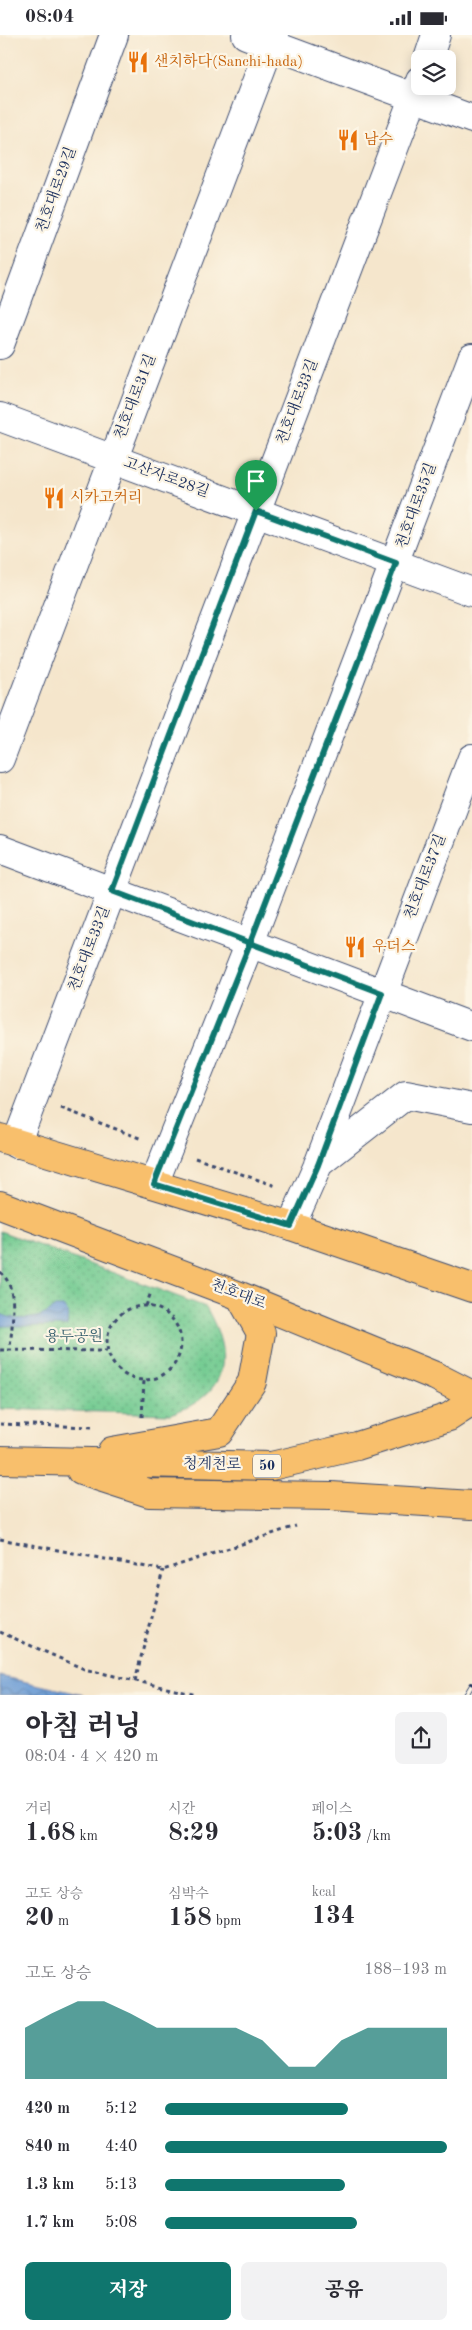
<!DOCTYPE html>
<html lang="ko">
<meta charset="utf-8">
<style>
:root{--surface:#fff;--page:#f2f2f3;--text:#2b2b33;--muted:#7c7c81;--accent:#0f766e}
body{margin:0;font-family:"Old Standard TT","Noto Serif KR",serif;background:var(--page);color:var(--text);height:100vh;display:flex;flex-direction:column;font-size:19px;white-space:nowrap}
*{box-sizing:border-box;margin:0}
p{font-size:16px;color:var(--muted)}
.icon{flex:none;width:28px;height:28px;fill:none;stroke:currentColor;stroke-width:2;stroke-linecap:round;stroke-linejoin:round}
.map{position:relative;height:1660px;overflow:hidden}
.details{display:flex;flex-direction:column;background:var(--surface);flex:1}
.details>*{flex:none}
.tools{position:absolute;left:411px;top:15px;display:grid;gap:10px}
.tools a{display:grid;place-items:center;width:45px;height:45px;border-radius:8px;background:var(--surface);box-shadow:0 2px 12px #0003;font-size:25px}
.pin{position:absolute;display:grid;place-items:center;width:42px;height:42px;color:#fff;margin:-51px -21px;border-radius:50% 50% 50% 0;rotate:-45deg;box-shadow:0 0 5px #0007}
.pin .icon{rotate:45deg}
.round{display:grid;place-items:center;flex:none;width:52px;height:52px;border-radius:8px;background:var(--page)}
.head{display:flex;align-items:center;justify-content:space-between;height:85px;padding:0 25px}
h1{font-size:28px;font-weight:800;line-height:38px}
.figures{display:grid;grid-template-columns:repeat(3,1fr);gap:8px;height:85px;padding:5px 25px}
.figures div{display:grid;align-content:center}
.figures b{font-size:25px;font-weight:800}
.figures small{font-size:14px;font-weight:400}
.figures p{font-size:14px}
.chart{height:140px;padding:10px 25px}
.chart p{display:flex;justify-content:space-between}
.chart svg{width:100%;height:90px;margin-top:5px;fill:var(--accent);opacity:.7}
.primary-button{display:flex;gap:10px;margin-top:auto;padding:10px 25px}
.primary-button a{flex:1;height:58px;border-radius:8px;background:var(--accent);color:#fff;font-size:20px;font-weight:800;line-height:58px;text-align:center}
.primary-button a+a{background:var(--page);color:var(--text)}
ul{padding:0 25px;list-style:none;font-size:16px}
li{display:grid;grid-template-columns:80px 60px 1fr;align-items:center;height:38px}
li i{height:12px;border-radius:6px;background:var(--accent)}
.status{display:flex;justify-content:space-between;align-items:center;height:35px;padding:0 25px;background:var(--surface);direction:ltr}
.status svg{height:14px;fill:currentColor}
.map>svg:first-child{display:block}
</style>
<div class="status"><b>08:04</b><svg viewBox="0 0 49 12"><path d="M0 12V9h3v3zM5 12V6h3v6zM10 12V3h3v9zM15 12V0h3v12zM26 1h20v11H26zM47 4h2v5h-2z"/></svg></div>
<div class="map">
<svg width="472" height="1660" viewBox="0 0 472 1660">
<defs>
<pattern id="grass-dots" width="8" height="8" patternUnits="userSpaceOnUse" patternTransform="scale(1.25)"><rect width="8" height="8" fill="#72cb91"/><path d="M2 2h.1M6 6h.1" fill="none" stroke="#5da57a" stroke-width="1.8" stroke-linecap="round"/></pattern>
<pattern id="water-waves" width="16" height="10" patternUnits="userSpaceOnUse" patternTransform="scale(1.25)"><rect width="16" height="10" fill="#6c9cd5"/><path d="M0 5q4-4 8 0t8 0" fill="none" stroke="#5880b0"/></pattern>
</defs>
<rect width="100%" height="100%" fill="#fcf5e5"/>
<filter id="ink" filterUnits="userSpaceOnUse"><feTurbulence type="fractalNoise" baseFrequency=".02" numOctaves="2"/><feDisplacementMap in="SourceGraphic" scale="10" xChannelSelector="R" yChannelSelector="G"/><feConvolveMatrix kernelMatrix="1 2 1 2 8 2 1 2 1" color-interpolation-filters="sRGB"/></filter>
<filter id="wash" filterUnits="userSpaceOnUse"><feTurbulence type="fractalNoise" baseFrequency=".0096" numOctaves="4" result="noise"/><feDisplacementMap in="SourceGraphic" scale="20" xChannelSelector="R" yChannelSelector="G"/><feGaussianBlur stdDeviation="1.12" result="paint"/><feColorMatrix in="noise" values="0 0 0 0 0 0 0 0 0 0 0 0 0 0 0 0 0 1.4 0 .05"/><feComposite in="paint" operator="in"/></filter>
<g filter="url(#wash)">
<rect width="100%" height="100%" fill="#f5e6cc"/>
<path fill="url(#grass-dots)" stroke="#467d78" d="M0,1196l206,76c20,35 28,71 -11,96 -7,5 -17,8 -25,11l-170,-5z"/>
<path fill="url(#water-waves)" stroke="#44669a" d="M55,1272h9l4,6 -1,13h-67l1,-12c16,8 41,6 54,-7z
M0,1641l84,19h-84z"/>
</g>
<g filter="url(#ink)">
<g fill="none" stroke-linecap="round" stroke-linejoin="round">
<g stroke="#3c4a6e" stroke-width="30">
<path id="minor" d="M246,0l226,84
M428,24l8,-24
M0,310l114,-310
M0,382l472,175
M0,724l274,-724
M0,814l472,178
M16,1109l404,-1064
M318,1129l88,-69 66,13
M154,1149l96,-241 222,-585
M291,1191l27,-61 154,-407"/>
</g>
<g stroke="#3c4a6e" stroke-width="30">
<path id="primary" d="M0,1103l291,88 181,62
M0,1170l240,91 195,80 37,19
M112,1416l107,-19 33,-50 9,-49 -21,-37
M0,1425l271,6 86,-20 92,-29 23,-15
M81,1436l68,22 182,3 141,9"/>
</g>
<path stroke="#3c4a6e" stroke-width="3" stroke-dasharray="4 4" stroke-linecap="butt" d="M61,1073l81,31
M195,1123l81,28
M0,1237c20,15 11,56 10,78
M107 1308a37 37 0 1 1 74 0a37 37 0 1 1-74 0Z
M146,1271l5,-14
M0,1315l107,1
M142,1382l2,-37
M0,1389l95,3
M0,1504l163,31 133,-44
M0,1597l84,37 113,26
M135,1646l28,-111"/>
<use href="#minor" stroke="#fff" stroke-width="28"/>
<use href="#primary" stroke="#f8bf6c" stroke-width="28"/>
<g stroke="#1b2f5e" stroke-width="5.5">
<path id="rail" d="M466,1660l6,-10"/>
</g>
<use href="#rail" stroke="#fcf5e5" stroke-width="4" stroke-dasharray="11" stroke-linecap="butt"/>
</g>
</g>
<g fill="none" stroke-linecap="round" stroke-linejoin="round" filter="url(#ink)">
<g stroke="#fff" stroke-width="10">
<path id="route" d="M256,476l-144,380 138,52 -96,241 137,42 27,-61 64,-172 -132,-50 146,-380 -140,-52"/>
</g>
<use href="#route" stroke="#0f766e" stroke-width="6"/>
</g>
<defs>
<g id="restaurant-bare" transform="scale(1.725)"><path d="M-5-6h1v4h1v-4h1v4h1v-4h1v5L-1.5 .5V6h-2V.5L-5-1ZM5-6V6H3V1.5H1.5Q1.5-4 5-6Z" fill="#e8710a" stroke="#fcf5e5" stroke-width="2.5" paint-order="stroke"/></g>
</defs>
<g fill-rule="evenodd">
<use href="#restaurant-bare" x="138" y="27"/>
<use href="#restaurant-bare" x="348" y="105"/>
<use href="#restaurant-bare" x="54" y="463"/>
<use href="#restaurant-bare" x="355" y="912"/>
</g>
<g text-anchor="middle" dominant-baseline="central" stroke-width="4.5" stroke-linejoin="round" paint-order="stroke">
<rect fill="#fcf5e5" stroke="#5e6a86" stroke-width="1" x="253" y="1419.5" width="28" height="23" rx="4"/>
<g font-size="14" font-weight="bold" fill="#1b2f5e">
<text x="267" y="1431">50</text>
</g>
<g font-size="15" fill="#c56008" stroke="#fcf5e5" text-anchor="start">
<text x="154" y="27">샌치하다(Sanchi-hada)</text>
<text x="364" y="105">남수</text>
<text x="70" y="463">시카고커리</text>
<text x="372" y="912">우더스</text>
</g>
<g font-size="15" fill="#1b2f5e" stroke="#fcf5e5">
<text transform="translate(57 155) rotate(-70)">천호대로29길</text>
<text transform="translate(136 362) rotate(-69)">천호대로31길</text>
<text transform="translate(298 367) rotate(-69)">천호대로33길</text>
<text transform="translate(166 443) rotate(20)">고산자로28길</text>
<text transform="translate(417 471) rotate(-70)">천호대로35길</text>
<text transform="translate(426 842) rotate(-69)">천호대로37길</text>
<text transform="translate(90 914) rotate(-69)">천호대로33길</text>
<text transform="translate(238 1260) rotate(21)">천호대로</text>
<text transform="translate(212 1430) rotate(1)">청계천로</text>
</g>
<g font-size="15" fill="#355e6d" stroke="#fcf5e5">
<text x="74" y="1302">용두공원</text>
</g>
</g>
</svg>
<div class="tools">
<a><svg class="icon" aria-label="layers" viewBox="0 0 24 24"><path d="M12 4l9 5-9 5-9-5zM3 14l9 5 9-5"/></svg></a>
</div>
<div class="pin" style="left:256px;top:476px;background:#1e9e55"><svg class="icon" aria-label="arrive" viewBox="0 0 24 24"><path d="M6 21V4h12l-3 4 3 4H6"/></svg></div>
</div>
<section class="details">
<div class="head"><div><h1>아침 러닝</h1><p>08:04 · 4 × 420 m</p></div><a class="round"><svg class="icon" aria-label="share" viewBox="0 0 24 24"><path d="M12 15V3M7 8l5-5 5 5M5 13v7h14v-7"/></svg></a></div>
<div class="figures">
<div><p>거리</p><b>1.68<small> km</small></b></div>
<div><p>시간</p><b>8:29</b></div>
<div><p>페이스</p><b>5:03<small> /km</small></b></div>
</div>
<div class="figures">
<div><p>고도 상승</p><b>20<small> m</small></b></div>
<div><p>심박수</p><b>158<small> bpm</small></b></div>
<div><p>kcal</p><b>134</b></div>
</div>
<div class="chart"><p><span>고도 상승</span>188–193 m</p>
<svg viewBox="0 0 160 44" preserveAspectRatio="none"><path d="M0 44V19L10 12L20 6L30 6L40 12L50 19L60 19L70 19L80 19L90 25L100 38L110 38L120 25L130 19L140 19L150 19L160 19V44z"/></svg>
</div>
<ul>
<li><b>420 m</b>5:12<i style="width:65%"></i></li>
<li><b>840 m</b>4:40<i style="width:100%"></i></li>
<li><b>1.3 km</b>5:13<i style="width:64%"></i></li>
<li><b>1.7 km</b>5:08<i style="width:68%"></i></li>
</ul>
<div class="primary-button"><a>저장</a><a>공유</a></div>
</section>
